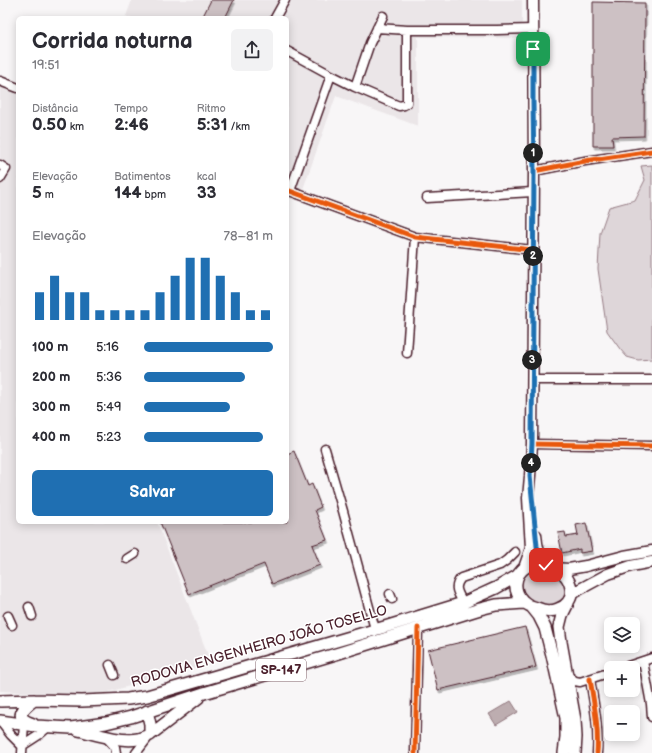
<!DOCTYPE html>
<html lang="pt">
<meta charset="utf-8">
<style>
:root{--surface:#fff;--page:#f2f2f3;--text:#2b2b33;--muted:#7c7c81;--accent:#1f6fb2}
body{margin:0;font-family:"Balsamiq Sans",sans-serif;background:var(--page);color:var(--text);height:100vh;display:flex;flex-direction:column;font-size:15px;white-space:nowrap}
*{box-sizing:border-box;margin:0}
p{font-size:13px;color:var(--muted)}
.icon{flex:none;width:22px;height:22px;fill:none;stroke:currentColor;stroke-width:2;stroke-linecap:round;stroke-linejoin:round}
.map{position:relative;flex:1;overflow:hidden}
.sheet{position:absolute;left:16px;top:16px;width:273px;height:508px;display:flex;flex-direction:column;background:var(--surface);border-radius:6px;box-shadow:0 2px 10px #0003}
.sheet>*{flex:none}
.buttons{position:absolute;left:604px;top:617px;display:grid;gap:8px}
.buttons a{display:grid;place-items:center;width:36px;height:36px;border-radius:6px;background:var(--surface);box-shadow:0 2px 10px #0003;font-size:20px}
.pin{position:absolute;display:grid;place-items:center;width:34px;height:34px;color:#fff;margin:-17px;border-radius:8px;box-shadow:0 2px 6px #0006}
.km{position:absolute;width:20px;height:20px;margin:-10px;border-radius:50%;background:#222;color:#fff;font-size:11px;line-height:20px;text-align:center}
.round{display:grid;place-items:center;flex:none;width:42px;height:42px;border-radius:6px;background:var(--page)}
.overview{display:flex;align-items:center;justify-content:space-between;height:68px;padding:0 16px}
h1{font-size:22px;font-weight:800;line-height:30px}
.figures{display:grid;grid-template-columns:repeat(3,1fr);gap:6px;height:68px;padding:4px 16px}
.figures div{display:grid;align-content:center}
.figures b{font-size:17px;font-weight:800}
.figures small{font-size:11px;font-weight:400}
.figures p{font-size:11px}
.chart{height:112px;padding:8px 16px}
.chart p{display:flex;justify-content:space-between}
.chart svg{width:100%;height:72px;margin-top:4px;stroke:var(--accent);stroke-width:6}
.primary-button{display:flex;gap:8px;margin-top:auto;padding:8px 16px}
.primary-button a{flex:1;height:46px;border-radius:6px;background:var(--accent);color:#fff;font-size:16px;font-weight:800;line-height:46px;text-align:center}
ul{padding:0 16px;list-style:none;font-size:13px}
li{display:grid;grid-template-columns:64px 48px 1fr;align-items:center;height:30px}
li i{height:10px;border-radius:5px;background:var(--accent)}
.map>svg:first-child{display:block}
</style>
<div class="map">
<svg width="652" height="753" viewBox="0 0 652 753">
<defs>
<filter id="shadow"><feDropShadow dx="1.5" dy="3" stdDeviation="0" flood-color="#0004"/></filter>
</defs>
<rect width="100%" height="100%" fill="#f8f6f7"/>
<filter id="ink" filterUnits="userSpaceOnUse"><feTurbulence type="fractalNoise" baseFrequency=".025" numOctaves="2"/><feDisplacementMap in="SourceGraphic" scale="8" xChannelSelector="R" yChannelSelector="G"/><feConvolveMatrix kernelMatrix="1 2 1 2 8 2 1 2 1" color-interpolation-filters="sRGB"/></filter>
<g filter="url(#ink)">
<path fill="#ebe6e8" d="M132,0h390v38l-104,-1v89l-82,-30 -34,96 -15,-6v-168h-157l-4,-2z
M0,87l18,7v428h139l54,141 -117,33 -94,-5z"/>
<path fill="#ded6d9" stroke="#947a82" d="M652,165v194l-14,1 -11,-3 -7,-8 -13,-18 -9,-62 2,-36 9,-26 26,-7 10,-20 -4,-14z
M539,568c12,5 32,9 26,27 -1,6 -5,9 -10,10 -3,0 -7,2 -9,1 -6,-2 -19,-6 -22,-11 -9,-14 2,-24 15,-27z"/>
<path fill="#bdadb0" stroke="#8f747b" d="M511,701l7,11 -22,13 -7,-11z"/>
<path fill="#cdc1c4" stroke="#4a1f2b" filter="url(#shadow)" d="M211,0h23l-9,18h-18l-4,-2z
M593,2l52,1 -1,133 -32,1 1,9h-20z
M294,451l14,35 4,-2 9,23 -6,3 12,30 -15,5 8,20 -48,19 -8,-20 -75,30 -29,-72h127v-68z
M586,523l6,28 -12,2v-4l-18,4 -4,-20 7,-1 1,5 12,-2 -2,-10z
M525,627l11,40 -98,23 -10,-40z"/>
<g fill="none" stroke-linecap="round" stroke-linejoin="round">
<g stroke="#4a1f2b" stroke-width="11">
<path id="minor" d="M275,18l10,-18
M377,28l30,2h90l36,-1
M287,51l44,24 -41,116
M331,75l24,12 44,19 5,-1 3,-2v-73
M0,81l18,7
M355,87l15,-44 13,-27
M0,165l6,4 -6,10
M534,171l51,-10 67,-10
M287,190l128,47 118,13
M427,198l106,-6
M407,353l8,-116
M532,380h120
M532,444l120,2
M325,449l18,62 32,118
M127,559l8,-5
M390,594l2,5
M463,603c-5,-11 -10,-15 -2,-25l39,-13 7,-5 8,-8
M29,607l3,9
M8,616l4,9
M643,661l8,43 1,13
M110,665l4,10
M622,668l30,-10
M567,675l8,6 5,1 31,-10
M590,679c4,25 9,49 7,74
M0,721l11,14 11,11 17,-11 10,-9
M105,736l10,11 1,6
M22,753l2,-29
M136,753l14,-18
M415,753l3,-125"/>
</g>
<g stroke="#4a1f2b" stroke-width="13">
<path id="major" d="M536,535c1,12 3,21 9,30
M524,568l7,-20 -3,-50 2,-22 2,-32 2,-273 -1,-171
M552,568l17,1 17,-3 38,-10 28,-5
M571,594l37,-20 23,-8 21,-4"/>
</g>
<g stroke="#4a1f2b" stroke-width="14">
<path id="highway" d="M538,564c7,1 16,4 23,8 9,6 14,21 7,30 -2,3 -7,6 -10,7 -7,3 -14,2 -21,-1 -5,-1 -10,-3 -14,-7 -10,-9 -10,-26 3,-34 3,-2 8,-2 12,-3z
M568,603l-6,12 -3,12 2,15 14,78 1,17 -1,16
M531,606l8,10 6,12 7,27 14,63v19l-2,16
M0,701l34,-1 48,1 46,-2 19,-3 241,-70 75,-23 13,-6 20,-9 21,-12
M147,711l3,13v11
M0,721l36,5 35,2 35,-5 25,-6 73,-24 135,-40 141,-44 16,-4 28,-2
M33,724c-3,-1 -8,-3 -10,-5 -6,-7 6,-15 11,-19
M78,730c18,4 42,12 60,9 4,-1 8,-3 12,-4l48,-37"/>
</g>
<use href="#minor" stroke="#fff" stroke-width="8"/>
<use href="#major" stroke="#fff" stroke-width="10"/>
<use href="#highway" stroke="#fff" stroke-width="11"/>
<g stroke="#fff" stroke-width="8">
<path id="cycleway" d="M534,171l51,-10 67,-10
M287,190l128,47 118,13
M532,444l120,2
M590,679c4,25 9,49 7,74
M415,753l3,-125"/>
</g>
<use href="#cycleway" stroke="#e8590c" stroke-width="5"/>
</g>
</g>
<g fill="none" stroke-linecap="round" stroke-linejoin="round" filter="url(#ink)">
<g stroke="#fff" stroke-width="8">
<path id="route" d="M533,49v53l1,69 -2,273 -2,32 7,70 2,8 7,11"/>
</g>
<use href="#route" stroke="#1f6fb2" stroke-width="5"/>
</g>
<g text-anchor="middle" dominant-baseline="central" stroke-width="3" stroke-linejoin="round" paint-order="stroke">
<rect fill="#fff" stroke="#80626b" stroke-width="1" x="256" y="659" width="50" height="22" rx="3"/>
<g font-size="13" font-weight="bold" fill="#4a1f2b">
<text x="281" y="670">SP-147</text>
</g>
<g font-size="14" fill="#4a1f2b" stroke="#fff">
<text transform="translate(259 646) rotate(-16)">RODOVIA ENGENHEIRO JOÃO TOSELLO</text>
</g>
</g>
</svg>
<div class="buttons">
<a><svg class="icon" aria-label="layers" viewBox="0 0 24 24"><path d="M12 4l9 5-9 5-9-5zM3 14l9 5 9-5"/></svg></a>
<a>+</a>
<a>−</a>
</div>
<div class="pin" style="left:533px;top:49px;background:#1e9e55"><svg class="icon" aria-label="arrive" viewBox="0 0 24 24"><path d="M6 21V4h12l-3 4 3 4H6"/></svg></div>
<div class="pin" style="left:546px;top:565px;background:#d93025"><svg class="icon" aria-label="check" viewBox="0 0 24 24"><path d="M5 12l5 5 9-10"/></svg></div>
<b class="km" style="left:533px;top:153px">1</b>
<b class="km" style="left:533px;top:256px">2</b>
<b class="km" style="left:532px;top:360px">3</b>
<b class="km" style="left:531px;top:463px">4</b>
<section class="sheet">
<div class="overview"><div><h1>Corrida noturna</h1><p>19:51</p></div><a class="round"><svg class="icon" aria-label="share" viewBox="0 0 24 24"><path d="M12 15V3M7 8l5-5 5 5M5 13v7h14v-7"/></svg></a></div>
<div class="figures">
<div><p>Distância</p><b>0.50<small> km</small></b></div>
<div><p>Tempo</p><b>2:46</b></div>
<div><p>Ritmo</p><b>5:31<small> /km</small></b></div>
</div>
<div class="figures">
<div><p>Elevação</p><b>5<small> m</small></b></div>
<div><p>Batimentos</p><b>144<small> bpm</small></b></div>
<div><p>kcal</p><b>33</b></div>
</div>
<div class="chart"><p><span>Elevação</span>78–81 m</p>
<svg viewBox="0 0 160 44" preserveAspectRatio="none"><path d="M5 44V27M15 44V17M25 44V27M35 44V27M45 44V38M55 44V38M65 44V38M75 44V38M85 44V27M95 44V17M105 44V6M115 44V6M125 44V17M135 44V27M145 44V38M155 44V38"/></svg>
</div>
<ul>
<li><b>100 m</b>5:16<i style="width:100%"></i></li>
<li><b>200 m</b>5:36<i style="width:78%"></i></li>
<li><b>300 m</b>5:49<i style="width:67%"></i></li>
<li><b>400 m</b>5:23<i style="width:92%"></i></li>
</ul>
<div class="primary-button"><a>Salvar</a></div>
</section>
</div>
